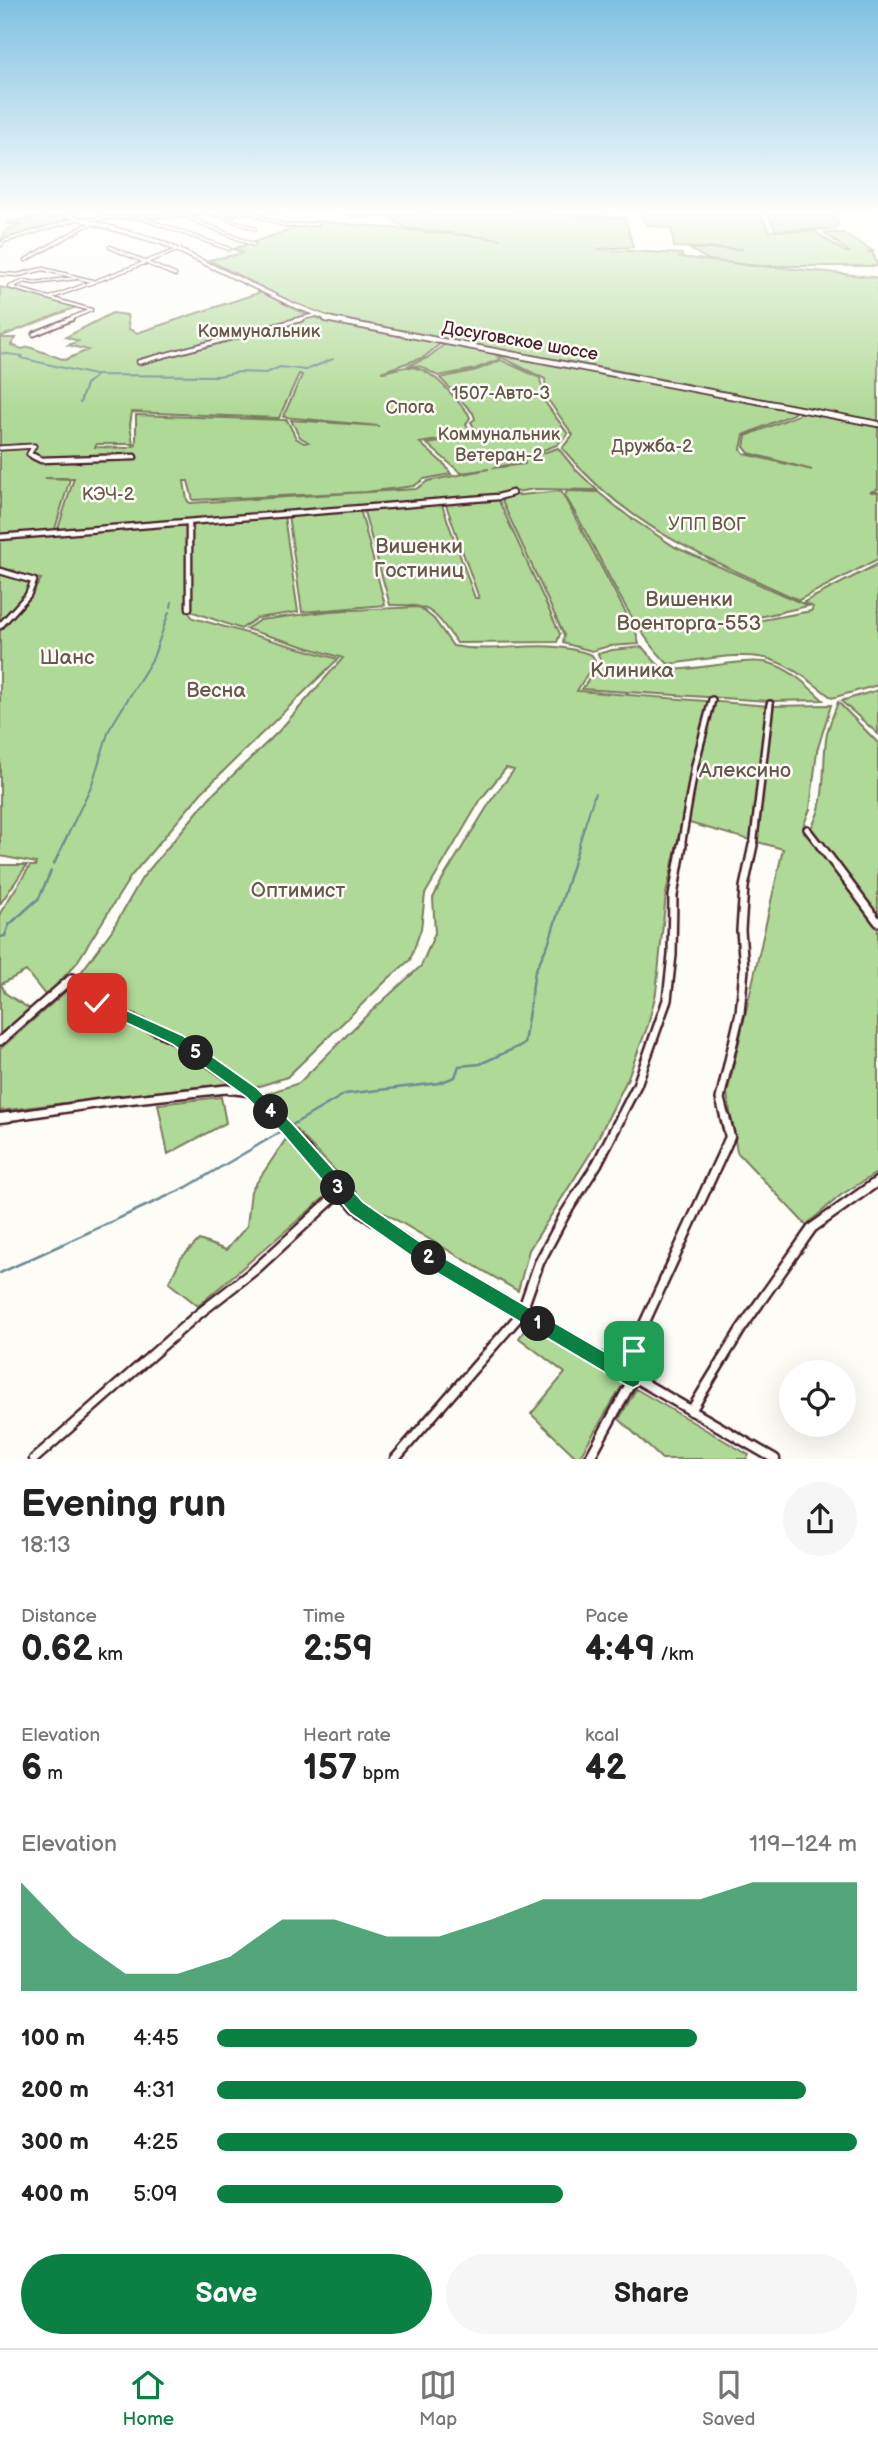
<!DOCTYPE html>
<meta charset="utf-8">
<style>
:root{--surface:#fff;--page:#f6f6f6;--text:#222;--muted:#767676;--line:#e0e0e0;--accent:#0b8043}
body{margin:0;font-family:"Balsamiq Sans",sans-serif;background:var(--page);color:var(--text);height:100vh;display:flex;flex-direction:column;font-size:26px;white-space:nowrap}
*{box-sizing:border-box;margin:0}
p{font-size:23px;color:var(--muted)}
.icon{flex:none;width:38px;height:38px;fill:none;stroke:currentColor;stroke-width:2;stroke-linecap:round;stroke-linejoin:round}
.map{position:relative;height:1459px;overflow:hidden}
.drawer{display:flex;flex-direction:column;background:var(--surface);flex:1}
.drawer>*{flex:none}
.controls{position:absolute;left:779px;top:1360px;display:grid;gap:14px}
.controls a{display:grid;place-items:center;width:77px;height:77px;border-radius:50%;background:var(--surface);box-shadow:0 7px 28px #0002;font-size:35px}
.pin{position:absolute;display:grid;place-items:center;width:60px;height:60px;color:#fff;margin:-30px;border-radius:14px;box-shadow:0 4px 10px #0006}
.km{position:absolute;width:35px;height:35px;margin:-18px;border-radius:50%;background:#222;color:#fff;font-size:19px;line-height:35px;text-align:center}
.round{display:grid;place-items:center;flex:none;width:74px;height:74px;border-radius:37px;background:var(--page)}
.overview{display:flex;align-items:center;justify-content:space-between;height:119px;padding:0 21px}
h1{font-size:38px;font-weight:700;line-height:52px}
.metrics{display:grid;grid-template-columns:repeat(3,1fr);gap:10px;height:119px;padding:7px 21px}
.metrics div{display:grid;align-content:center}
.metrics b{font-size:35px;font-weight:700}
.metrics small{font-size:19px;font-weight:400}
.metrics p{font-size:19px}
.chart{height:196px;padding:14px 21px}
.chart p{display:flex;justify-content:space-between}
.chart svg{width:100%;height:126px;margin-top:7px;fill:var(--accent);opacity:.7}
.button{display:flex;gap:14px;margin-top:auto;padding:14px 21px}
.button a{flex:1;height:80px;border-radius:42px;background:var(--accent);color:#fff;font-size:28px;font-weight:700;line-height:80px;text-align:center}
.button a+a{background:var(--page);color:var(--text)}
ul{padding:0 21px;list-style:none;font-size:23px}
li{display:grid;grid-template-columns:112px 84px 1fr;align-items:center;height:52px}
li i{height:18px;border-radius:9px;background:var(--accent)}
.dock{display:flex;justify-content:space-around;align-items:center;height:98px;border-top:2px solid var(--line);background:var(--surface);font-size:19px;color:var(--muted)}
.dock a{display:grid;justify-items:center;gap:4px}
.dock .active{color:var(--accent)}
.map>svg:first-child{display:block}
</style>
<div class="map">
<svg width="878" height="1459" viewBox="0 0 878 1459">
<rect width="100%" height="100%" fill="#fdfcf7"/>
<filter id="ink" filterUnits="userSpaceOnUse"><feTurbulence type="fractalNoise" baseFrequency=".0143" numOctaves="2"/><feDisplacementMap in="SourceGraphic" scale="14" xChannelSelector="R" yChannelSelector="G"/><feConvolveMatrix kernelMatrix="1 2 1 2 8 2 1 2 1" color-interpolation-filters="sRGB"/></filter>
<g filter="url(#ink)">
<path fill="#afd996" stroke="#7c7c60" stroke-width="2" fill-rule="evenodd" d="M26,210h19l30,8 -74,23 5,-11 16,-6h-15l2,-2 33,-6z
M337,210h56l2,7 12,-3 92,-4 126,8 8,29 -37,2 86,5 -2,3c66,9 132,12 198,21v144l-258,-51 -278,-50 -30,-8 -103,-53 31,-6 2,-2 -9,-3 84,-28 184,18 -96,-11 -16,-11 -39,-1z
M638,210h121l10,21h45l31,21h4l-24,-19h18l30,18 -6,1h5l6,14h-126l-43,-6 -19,-11h53l-69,-2 -2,-18 -25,-4z
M766,210h61l12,13 -4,6 -59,1z
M0,287l79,19 -79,31z
M261,292l49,24 33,9 98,18 -17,14 -43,15c8,0 18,-5 26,-5 26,-1 45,29 61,46l2,5 -4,6 7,10 -53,9 25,22 6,9 -27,5 -10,7 -48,6 -173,8 -5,-19h-4l3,19 3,3 226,-14 12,-8 61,-12 -28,4 -34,-29 52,-8 -8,-14 4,-3 -2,-6 -33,-35 37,-8 24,-10 39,18 5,24 23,32 -11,11 -36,13v4l-28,6 32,-4 -1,-5 34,-11 17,21 22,21 -62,-1 -39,6 -439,37 17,-54h-29l25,1 -16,53 -54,4v-87l29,-2 2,2 -4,5 13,8 98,-5 -96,3 -10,-7 3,-7 -13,-2 -22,3v-109h16l-5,7 11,4 7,-2 36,13 23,-10 -20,-5 10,-4 -12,-4 46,-24 15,2 2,14 8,4zM299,374l3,1 -19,42 96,9 -88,-6 9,17 8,5 -4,1 -8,-5 -9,-18 -151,-5v30l-8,3 -33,-1 2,-3h36l-3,-19 2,-13 147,6z
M445,344l48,8 7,7 -25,10 -37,7 -16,-9 -13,-2 18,-7z
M500,353l297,57 -4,4 -49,21 -3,14 4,5 67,16 -63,-17 -5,-6 2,-11 52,-21 4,-5 76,16v63l-8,3h8v67l-79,41c-93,-43 -169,-70 -237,-152l11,-13 -27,-38 -1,-18 -44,-22z
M561,491l75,141 3,12 -30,2 -17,5 -29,-8 1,-8 -64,-138z
M567,491l31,1 30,24 47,31 133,59 -58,13 1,3 60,-11 2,-4 -9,-5 74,-38v121l-46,13c-18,-14 -37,-30 -60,-38 -27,-10 -74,1 -104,4 -46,-47 -68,-113 -103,-168z
M498,499l62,135 -3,8 -100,1c-24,-33 -25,-39 -67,-38l-27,-97 78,-6 34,96h4l-34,-96z
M360,509l25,96 -83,7 -14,-97z
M284,516l14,96 -41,6 -16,11 -48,-17 -3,-3 1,-85z
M186,525v84l7,9 145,41 -136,133 -71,84 -55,88 -30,32 -20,-25 -25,13 4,9 25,16 -30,25v-121l30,-47h5l1,-3 -36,-7v-225l30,-33 11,-19 -20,-3 -7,-6 -14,-1v-31z
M0,572l30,11 -5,15 -25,25z
M419,607l15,12 19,27c48,9 88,-10 139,9l3,6 -18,30 193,15 61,-1 -14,46 -7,58 -7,18 75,103v242l-37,23 -35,30 -69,-73 -10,-58 56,-245 -101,-28 -16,73 -10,99 -8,32 -21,55 -37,74 -61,96 -11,41 -154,-90 -101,-106 36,-12 66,-66 56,-51 14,-33 -2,-35 9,-18 50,-81 22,-29 -8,-2 -25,31 -56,95 -4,35 -11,31 -21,18 -102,99 -33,11 -73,-50 -78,-37 -1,-16 -25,-7 35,-48 30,-52 68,-81 68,-65 65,-74 -97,-29 14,-9 70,-9z
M642,647c6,6 12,15 19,20 15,9 82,-11 108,-4 22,6 38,22 54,37l-54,1 -187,-12 19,-27 -3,-8 14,-4z
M878,690v44l-37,-33z
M838,702l40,41v172l-67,-87c16,-27 11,-58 15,-88 1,-13 8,-26 12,-38z
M0,865h27l-27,39z
M73,985h12l6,10 -4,8c50,21 109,47 148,85l-15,-3 -41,4 -179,22v-62z
M221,1097l5,26 -58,31 -10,-50z
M286,1139l46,52 -134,115 -29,-23 12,-25 18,-18 27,10 21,-24 4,-35z
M528,1325l97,56 -47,78 -47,-45 34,-41 -46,-35z
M636,1389l113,66 -3,4h-84l-43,-40z"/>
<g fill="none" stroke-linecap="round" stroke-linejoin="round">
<path stroke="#6c8b94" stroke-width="2" d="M0,353l23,3 -2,2 73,17 124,1 21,-4 27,1 14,-6 26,3 27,-11
M80,403l6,-19 10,-8
M171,607l1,-5
M62,847l30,-63 17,-54 44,-72 16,-46
M578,847l17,-54"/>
<path stroke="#6c8b94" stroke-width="2.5" d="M54,864l9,-19
M0,937l5,-1 4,-11 30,-27 12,-27
M292,1125l53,-31 94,-11 16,-6 4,-11 21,-2 44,-20 11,-73 14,-29 30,-97
M0,1273l187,-86 95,-56"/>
<g stroke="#4a1f2b" stroke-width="5">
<path id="street-far5" d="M251,213l35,13 31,-2
M180,214l74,31
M216,214l39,15
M139,217l90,32
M83,219l221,-9
M0,246l4,-5 76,-23
M110,247l65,28
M26,260l59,-34 12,-4
M146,262l34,-13
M0,274l18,1 25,-6 49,12
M24,281l11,2 41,-5
M25,281l-15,6 81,23
M50,298l97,-36
M67,320l24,-10
M295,320l21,-5"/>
</g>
<g stroke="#4a1f2b" stroke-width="7">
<path id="street-far4" d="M34,334l37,-15
M139,362l163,-43
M0,448l34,-2 -5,8 7,4
M115,458l19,-1"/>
</g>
<g stroke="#4a1f2b" stroke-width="9">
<path id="street-far3" d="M33,456l8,4 93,-3
M189,523v85
M0,537l498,-40 14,-4
M0,571l34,10 -6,14 -28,31"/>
</g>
<g stroke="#4a1f2b" stroke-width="10">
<path id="street-far2" d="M807,829l14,18
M681,847l14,-82 17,-65
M753,847l17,-143"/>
</g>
<g stroke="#4a1f2b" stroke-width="12">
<path id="street-far1" d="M820,845l58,77
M0,1041l72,-63 25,10v15l80,37 72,50
M0,1118l108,-16 118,-13 26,3 26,26
M620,1118l17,-33 30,-85 5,-45 1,-59 9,-51
M725,1118l-5,-19 20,-86 4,-44 -3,-39 3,-43 9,-42"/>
</g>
<g stroke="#4a1f2b" stroke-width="13">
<path id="street" d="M276,1117l80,91 77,53 342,198
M0,1118l9,-1
M691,1411l50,-82 71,-101 66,-47
M34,1459l162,-143 60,-47 85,-78
M395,1459l126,-145 18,-51 26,-49 32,-50 24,-47
M589,1459l44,-80 1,-28 10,-27 86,-187 -5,-20"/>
</g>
<g stroke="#4a1f2b" stroke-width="6">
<path id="secondary-far1" d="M50,210l113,33 128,61 41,16"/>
</g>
<g stroke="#4a1f2b" stroke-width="8">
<path id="secondary" d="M326,319l552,105"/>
</g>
<use href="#street-far5" stroke="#fdfcf7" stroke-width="2.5"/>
<use href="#street-far4" stroke="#fdfcf7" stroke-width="3.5"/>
<use href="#street-far3" stroke="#fdfcf7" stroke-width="4.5"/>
<use href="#street-far2" stroke="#fdfcf7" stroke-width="5"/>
<use href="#street-far1" stroke="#fdfcf7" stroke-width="7"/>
<use href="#street" stroke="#fdfcf7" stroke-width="8"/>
<use href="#secondary-far1" stroke="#fdfcf7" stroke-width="3.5"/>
<use href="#secondary" stroke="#fdfcf7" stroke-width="4.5"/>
</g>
</g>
<linearGradient id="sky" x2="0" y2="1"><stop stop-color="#7fc0e2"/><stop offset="0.51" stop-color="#fefefb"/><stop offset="1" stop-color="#fefefb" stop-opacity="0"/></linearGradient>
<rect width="878" height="414" fill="url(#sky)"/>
<path fill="#0b8043" stroke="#fff" stroke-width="2" d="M97,997l85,38 75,53 36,36 70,78 76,53 185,108 3,-18 7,-3 6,3c5,11 4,29 -1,40l-6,3 -7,-3 -199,-118 -77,-54 -68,-80 -36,-36 -74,-53 -80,-37 -2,-4 2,-4z"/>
<g text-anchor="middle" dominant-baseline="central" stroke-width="5" stroke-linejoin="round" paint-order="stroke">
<g font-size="18" fill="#68574b" stroke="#fdfcf7">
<text x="259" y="331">Коммунальник</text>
<text x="501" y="393">1507-Авто-3</text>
<text x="410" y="407">Спога</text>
<text x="499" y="434">Коммунальник<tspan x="499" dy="21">Ветеран-2</tspan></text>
<text x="652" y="446">Дружба-2</text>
<text x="108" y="494">КЭЧ-2</text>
<text x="707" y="524">УПП ВОГ</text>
</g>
<g font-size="18" fill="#4a1f2b" stroke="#fdfcf7">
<text transform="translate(520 341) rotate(10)">Досуговское шоссе</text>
</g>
<g font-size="21" fill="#68574b" stroke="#fdfcf7">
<text x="419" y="546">Вишенки<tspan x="419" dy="24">Гостиниц</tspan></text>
<text x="689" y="599">Вишенки<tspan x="689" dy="24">Военторга-553</tspan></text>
<text x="67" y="657">Шанс</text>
<text x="632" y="670">Клиника</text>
<text x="216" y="690">Весна</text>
<text x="745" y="770">Алексино</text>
<text x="298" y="890">Оптимист</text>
</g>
</g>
</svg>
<div class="controls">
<a><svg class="icon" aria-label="locate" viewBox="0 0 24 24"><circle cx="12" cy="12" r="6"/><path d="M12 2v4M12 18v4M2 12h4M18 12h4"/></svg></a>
</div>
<div class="pin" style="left:634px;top:1351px;background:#1e9e55"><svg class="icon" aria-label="arrive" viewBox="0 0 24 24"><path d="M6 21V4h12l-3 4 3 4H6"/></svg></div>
<div class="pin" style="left:97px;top:1003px;background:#d93025"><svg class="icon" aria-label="check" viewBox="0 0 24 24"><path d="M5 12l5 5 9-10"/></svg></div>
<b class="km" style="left:538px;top:1324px">1</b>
<b class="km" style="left:429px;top:1258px">2</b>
<b class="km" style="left:338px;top:1188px">3</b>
<b class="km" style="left:271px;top:1112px">4</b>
<b class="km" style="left:196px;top:1053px">5</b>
</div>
<section class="drawer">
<div class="overview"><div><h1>Evening run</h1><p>18:13</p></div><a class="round"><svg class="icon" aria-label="share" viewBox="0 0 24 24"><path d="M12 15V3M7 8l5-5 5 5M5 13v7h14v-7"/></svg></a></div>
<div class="metrics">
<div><p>Distance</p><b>0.62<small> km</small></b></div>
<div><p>Time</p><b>2:59</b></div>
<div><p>Pace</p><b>4:49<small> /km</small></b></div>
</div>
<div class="metrics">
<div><p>Elevation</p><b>6<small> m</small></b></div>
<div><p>Heart rate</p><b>157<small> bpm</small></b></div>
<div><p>kcal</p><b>42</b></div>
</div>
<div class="chart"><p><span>Elevation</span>119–124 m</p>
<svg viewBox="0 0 160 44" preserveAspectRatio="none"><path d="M0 44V6L10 25L20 38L30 38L40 32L50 19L60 19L70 25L80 25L90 19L100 12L110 12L120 12L130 12L140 6L150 6L160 6V44z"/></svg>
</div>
<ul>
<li><b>100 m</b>4:45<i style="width:75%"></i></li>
<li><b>200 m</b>4:31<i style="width:92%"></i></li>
<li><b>300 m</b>4:25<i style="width:100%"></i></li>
<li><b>400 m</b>5:09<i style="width:54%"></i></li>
</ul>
<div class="button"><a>Save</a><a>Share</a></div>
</section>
<nav class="dock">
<a class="active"><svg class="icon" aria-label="home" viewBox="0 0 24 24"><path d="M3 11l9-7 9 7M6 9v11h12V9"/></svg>Home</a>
<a><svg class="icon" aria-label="map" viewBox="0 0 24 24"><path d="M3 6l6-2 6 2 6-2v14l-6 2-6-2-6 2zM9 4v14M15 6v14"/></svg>Map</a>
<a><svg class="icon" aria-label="saved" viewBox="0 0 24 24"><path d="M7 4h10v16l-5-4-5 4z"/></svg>Saved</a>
</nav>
